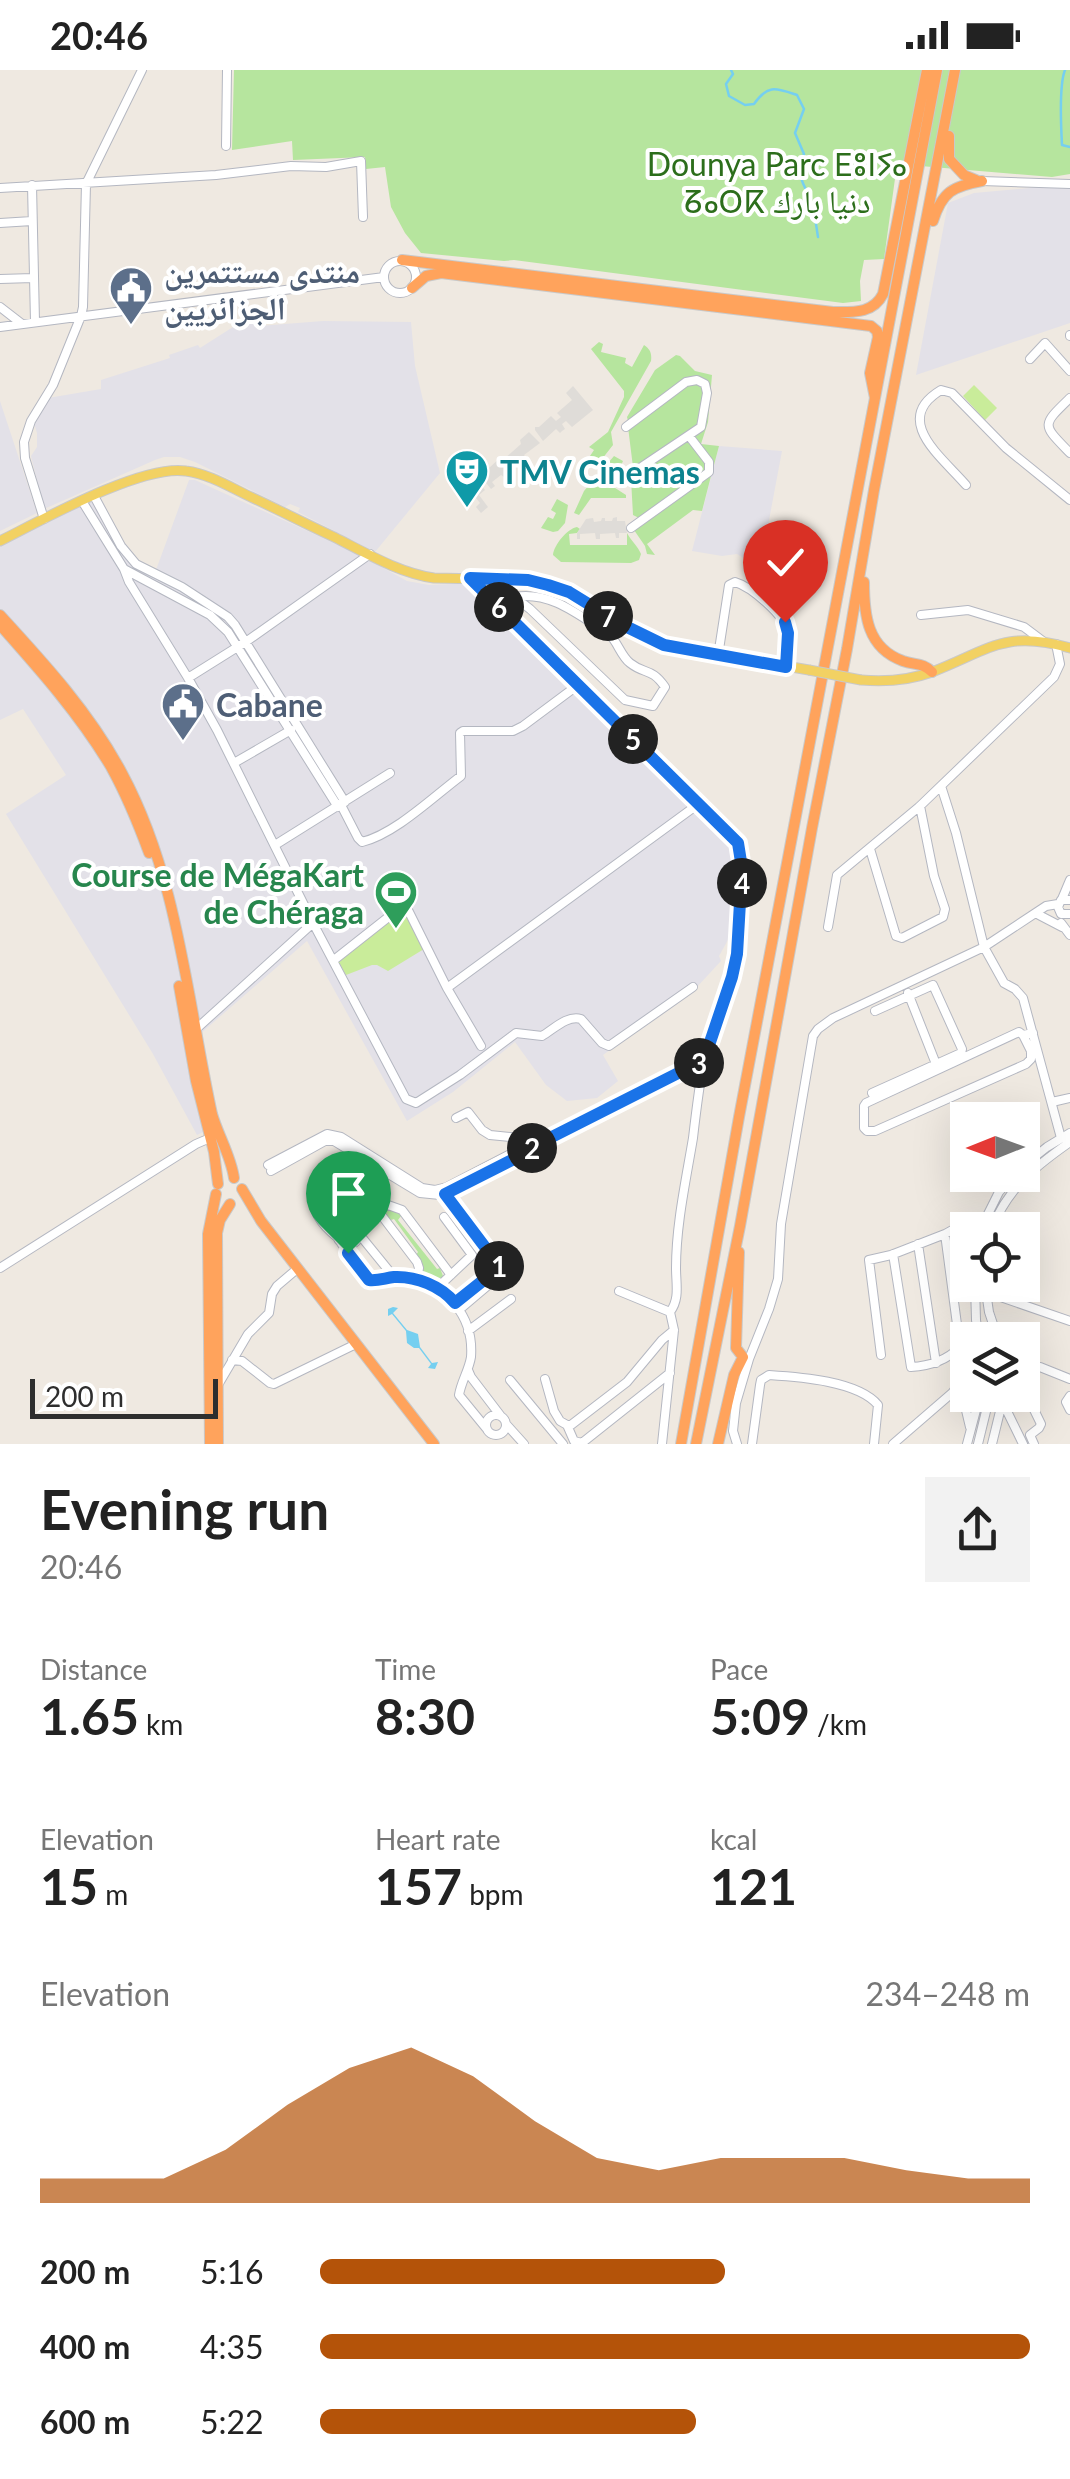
<!DOCTYPE html>
<meta charset="utf-8">
<style>
:root{--surface:#fff;--page:#f2f2f2;--text:#222;--muted:#767676;--accent:#b45309}
body{margin:0;font-family:Lato,"Noto Naskh Arabic","Noto Sans Tifinagh",sans-serif;background:var(--page);color:var(--text);height:100vh;display:flex;flex-direction:column;font-size:38px;white-space:nowrap}
*{box-sizing:border-box;margin:0}
p{font-size:32px;color:var(--muted)}
.icon{flex:none;width:55px;height:55px;fill:none;stroke:currentColor;stroke-width:2;stroke-linecap:round;stroke-linejoin:round}
.map{position:relative;height:1374px;overflow:hidden}
.side{display:flex;flex-direction:column;background:var(--surface);flex:1}
.side>*{flex:none}
.needle{width:65px;rotate:269deg}
.fabs{position:absolute;left:950px;top:1032px;display:grid;gap:20px}
.fabs a{display:grid;place-items:center;width:90px;height:90px;border-radius:0px;background:var(--surface);box-shadow:0 10px 40px #0002;font-size:50px}
.scale{position:absolute;left:30px;bottom:25px;width:188px;box-sizing:border-box;padding-left:10px;border:5px solid #2e2e2e;border-top:0;font-size:28px;line-height:35px;white-space:nowrap;color:#2e2e2e;-webkit-text-stroke:8px #fff;paint-order:stroke}
.pin{position:absolute;display:grid;place-items:center;width:85px;height:85px;color:#fff;margin:-102px -42px;border-radius:50% 50% 50% 0;rotate:-45deg;box-shadow:0 0 10px #0007}
.pin .icon{rotate:45deg}
.km{position:absolute;width:50px;height:50px;margin:-25px;border-radius:50%;background:#222;color:#fff;font-size:28px;line-height:50px;text-align:center}
.round{display:grid;place-items:center;flex:none;width:105px;height:105px;border-radius:0px;background:var(--page)}
.head{display:flex;align-items:center;justify-content:space-between;height:170px;padding:0 40px}
h1{font-size:55px;font-weight:700;line-height:75px}
.metrics{display:grid;grid-template-columns:repeat(3,1fr);gap:15px;height:170px;padding:10px 40px}
.metrics div{display:grid;align-content:center}
.metrics b{font-size:50px;font-weight:700}
.metrics small{font-size:28px;font-weight:400}
.metrics p{font-size:28px}
.chart{height:280px;padding:20px 40px}
.chart p{display:flex;justify-content:space-between}
.chart svg{width:100%;height:180px;margin-top:10px;fill:var(--accent);opacity:.7}
ul{padding:0 40px;list-style:none;font-size:32px}
li{display:grid;grid-template-columns:160px 120px 1fr;align-items:center;height:75px}
li i{height:25px;border-radius:12px;background:var(--accent)}
.status{display:flex;justify-content:space-between;align-items:center;height:70px;padding:0 50px;background:var(--surface);direction:ltr}
.status svg{height:28px;fill:currentColor}
.map>svg:first-child{display:block}
</style>
<div class="status"><b>20:46</b><svg viewBox="0 0 49 12"><path d="M0 12V9h3v3zM5 12V6h3v6zM10 12V3h3v9zM15 12V0h3v12zM26 1h20v11H26zM47 4h2v5h-2z"/></svg></div>
<div class="map">
<svg width="1070" height="1374" viewBox="0 0 1070 1374">
<rect width="100%" height="100%" fill="#efe9e1"/>
<path fill="#e3e1e8" d="M1061,115l9,1v137l-154,52 32,-172 26,-10z
M244,250l15,6 64,-5 88,1 4,44 25,107 -65,79 -77,-40 2,-4 -10,-4 -5,3 -90,-45 -15,-5h-16l-9,3 -111,49 -13,-53 6,-9v-14l-3,-10 14,-25 53,-9v-9l69,-22 -1,-3 29,-10 2,3z
M0,331l37,112 -37,18z
M719,376l63,5 -22,117 -23,-14 -15,2 -30,-5z
M189,410h6l161,73 51,28 22,4 50,-2 157,154 93,106 5,22 -5,73 -10,18 2,5 -25,27 -93,67 15,26 -21,17 -30,3 -21,-16 -31,-43 -62,50 -46,29 -100,-180 -122,106 18,85 -6,3 -44,-81 -147,-240 60,-39 -43,-66 -23,11v-175l74,-37 26,-10 24,50 11,12 21,10z"/>
<path fill="#b6e59e" d="M234,0h836v104l-18,3 -155,-13 -13,95 -20,1 -4,21 1,20 -18,2 -329,-43 -10,1 -83,-8 -16,-20 -14,-26 -6,-40 -19,2 -1,-12 -72,3 -1,-19 -60,9z
M599,272l4,2 -2,8 25,6 -1,5 7,4 12,-22c6,4 8,8 7,16l-40,71 2,13 -18,23 -9,-6 8,-12 -5,-3 19,-15 16,-35v-6l-33,-42z
M676,285l4,1 15,15 17,4 -4,47 -7,22 18,2 -5,19 -20,-28c21,-18 16,-37 3,-60h-12l-3,5 -54,39 -1,-4 28,-47z
M691,313h6l7,7 -5,34 -63,43h-3l-5,-40z
M688,368l19,27v6l-68,47 -6,-3 -2,-36z
M614,386l9,5 -11,25 14,9v3h-35l-12,17 -5,-2 10,-22z
M711,406l-9,35 -9,-1 -46,34 8,11 -8,-1 -2,-8 -11,-16z
M557,429l11,6 -3,18 -7,8 -5,1 -12,-4 7,-11 5,2 3,-6 -5,-3z
M577,457l3,2 -3,4 -8,1 1,11h57v-12c4,8 11,13 14,21l-2,6 -8,3 -70,-1 -8,-7c1,-10 14,-26 24,-28z
M388,1140l9,1 4,5 -3,4 39,49 3,-1 3,8 -7,6 -13,-4 -1,-15 -6,-8 2,-3 -24,-33 -3,1 -5,-4v-5z"/>
<path fill="#c9ec9a" d="M974,315l23,23 -12,12 -22,-24z
M403,840l21,39 -36,22 -11,-6h-5l-26,10 -8,-14z"/>
<path fill="#dfdcd8" d="M573,316l20,24 -21,17 -6,-6 -4,3 3,5 -3,2 -2,2 -4,-4 -13,12 -8,-11v-3h4l12,-11 5,5 5,-4 -4,-4 15,-13 -6,-7z
M529,362l11,11 -16,12 4,6 -6,6 -6,-5 -5,4 3,3 -10,8 -3,-2 -9,7 3,4 -4,3 -13,-16 8,-7 3,2 13,-12 3,2 16,-14 -1,-4z
M474,407l11,13 -6,5 9,12 -7,6 -5,-6 4,-4 -4,-5 -5,3 -10,-13z
M617,447v4h8l2,12h-8v5h-3l-1,-5 -15,1v5h-4l-1,-6 -15,1v5h-3v-6l9,-14 7,-1 1,4 7,-1 1,-3h3v3h7l1,-3z"/>
<path fill="#75cff0" d="M393,1237l5,1 -5,5 14,17 11,4 2,13 12,16 6,-1 -3,7 -7,-1 3,-4 -12,-16h-5l-7,-5 -1,-12 -14,-17 -4,2v-7z"/>
<g fill="none" stroke-linecap="round" stroke-linejoin="round">
<path stroke="#75cff0" stroke-width="2.5" d="M731,0l2,4 -7,10 3,12 16,9 9,-1c14,-20 22,-16 43,-9l7,14 -9,24 9,21c-9,25 0,27 7,48 4,11 5,23 7,35
M1065,0c-6,15 -4,57 -3,75l8,2"/>
<g stroke="#b4b7c1" stroke-width="10">
<path id="minor" d="M226,76l1,-76
M982,111l88,3
M32,115l3,137
M0,118l216,-13 75,-9 35,1 35,-6 2,56
M0,153l32,-2
M384 207a16 16 0 1 1 32 0a16 16 0 1 1-32 0Z
M0,209l33,-1
M0,237l22,17
M0,257l384,-50
M1070,265v1
M1030,289l15,-16 25,28
M1070,328c-29,28 -28,26 0,55
M626,357l60,-45 11,-2 8,4 2,9 -6,34 -73,49
M966,415c-24,-28 -75,-65 -25,-95l11,3 54,55 64,52
M94,426l27,50 15,18 46,23 46,30 7,8 110,177
M82,431l42,68 86,46 18,17 110,175
M44,449l-19,-61 -1,-16 7,-21 22,-36 28,-69 2,-9 3,-123 56,-114
M631,458l78,-56v-10l-20,-26
M124,499l5,13 59,96 29,52 96,193 93,176 10,4 44,-28 56,-42 26,3c12,-7 25,-21 39,-17l21,24 7,3 84,-59
M490,508l40,31 95,91 28,6 12,-19c-14,-20 -20,-12 -35,-24 -9,-7 -12,-20 -20,-28 -29,-18 -59,-45 -96,-38
M469,509l269,264c10,36 3,102 -8,138 -8,27 -20,53 -26,80 -5,25 -8,51 -11,77 -7,42 -17,87 -17,130 0,16 4,31 -6,44l4,18 -12,114
M921,545l47,-5 56,17 20,15
M718,586l11,-71 6,-3c16,5 50,33 53,51 2,10 -1,23 -2,34
M188,608l59,-37 123,-87
M234,693l57,-33
M941,716l15,47 28,114 20,36 11,6 8,9 38,140
M341,735l17,33 4,4c33,-8 71,-45 99,-66l-1,-43 3,-2h50l10,-5 55,-41
M275,775l115,-72
M870,779l26,87 6,2 41,-21 2,-8 -11,-33 -14,-70
M1062,829l8,-19
M1070,830h-9l-3,7 3,7h9
M1039,845l23,12
M1061,853l9,12
M828,857l9,-52 83,-69 134,-129 6,-13 -4,-20
M334,890l71,-56 42,84 34,58
M447,918l250,-183
M908,923l28,71
M195,960l118,-107
M1023,965l8,16v8l-5,5 -151,67h-8l-3,-3v-22l2,-3 153,-71 4,3 10,-2
M872,1023l89,-40 1,-4 -29,-64 -58,26
M1052,1032l18,-4
M456,1048l12,-6 14,18 8,5 49,5
M268,1095l59,-31 14,3 81,51 13,2 12,-3 73,-38 14,-4
M1022,1097l25,-20 23,-14
M271,1101l54,-30h9l86,52 20,2 264,-135
M314,1113c4,-11 10,-21 22,-22l8,5 73,96 2,6 -2,12
M445,1124l55,73
M378,1140l10,-5 14,5 49,65
M337 1164a11 11 0 1 1 22 0a11 11 0 1 1-22 0Z
M980,1160l19,-38 15,-17
M991,1160c17,-42 42,-62 79,-88
M359,1164l35,43
M945,1164l18,-10 19,-1
M337,1167c-18,-14 -29,-32 -23,-54l9,3 28,38
M341,1173l28,37c12,2 25,-4 39,-1 39,6 66,37 63,78 -2,13 -10,25 -12,38l27,33
M918,1174l18,119
M0,1198l196,-124 14,-6
M975,1215l1,35 3,20c6,-10 17,-10 23,0
M985,1215l4,27 7,21
M437,1218l35,-33 -28,-38
M619,1221l51,21
M986,1222l84,29
M455,1233l45,-36
M459,1240l39,-33 2,-10
M468,1261l43,-32
M881,1285l-12,-95 22,-5 54,-21 15,113c-13,13 -30,19 -49,20l-18,-113
M232,1290l10,1 28,22 4,1 82,-40
M1022,1298l18,-1 30,12
M468,1300l3,7 29,38
M545,1309l9,32 6,10 7,4 7,16 8,2 88,-70
M510,1310l53,64
M218,1315l30,-51 21,-21 3,-19 5,-8 20,-17
M1022,1315l19,39 -2,4 -9,7 4,9
M952,1323l13,13 5,21
M1070,1326l-4,6 4,8
M1003,1333l20,41
M486 1355a10 10 0 1 1 20 0a10 10 0 1 1-20 0Z
M506,1354l18,20
M567,1355h4l56,-43 35,-42 12,-10
M737,1374l-4,-13 3,-28 13,-44 20,-50 9,-30 3,-55 32,-188 5,-7 15,-11 151,-71 62,-41 12,-2
M752,1374l8,-59 1,-5 8,-5c31,2 89,6 109,30l-4,39
M893,1374l59,-51 16,-19
M967,1374l13,-49
M978,1374l12,-49
M992,1374l12,-49"/>
</g>
<g stroke="#c9c9c9" stroke-width="11">
<path id="major" d="M0,471c42,-21 142,-77 186,-70 23,3 44,16 65,26 28,13 55,27 83,40 32,16 65,36 100,41l94,2 41,12 52,32 43,21 145,25
M861,610c24,2 49,0 71,-8 57,-22 73,-43 138,-24"/>
</g>
<g stroke="#c9c9c9" stroke-width="12">
<path id="highway" d="M949,66v23l15,16 12,5
M933,151c9,-29 20,-35 49,-40
M402,190l431,52c20,0 40,2 50,-18l44,-224
M412,218l14,-12 15,-3 430,53 6,5 1,6 -8,36 5,25
M864,512c0,33 3,66 39,79 12,4 21,2 29,11
M0,545c45,49 90,98 122,158 56,104 65,226 90,341 6,21 19,42 22,64
M0,555c40,45 80,90 111,142 15,27 27,56 38,86
M179,916l17,95 18,71 4,32
M242,1119l19,32 24,31 149,192
M210,1374l-2,-210 8,-40
M218,1374l-1,-211 3,-13 10,-16
M681,1374l58,-327 198,-1047
M696,1374l44,-218 72,-398 35,-179 27,-159 81,-420
M718,1374l16,-69 9,-18 -7,-9 3,-96"/>
</g>
<use href="#minor" stroke="#fff" stroke-width="8"/>
<use href="#major" stroke="#f2d163" stroke-width="9"/>
<use href="#highway" stroke="#ffa35c" stroke-width="10"/>
<g stroke="#c9c9c9" stroke-width="11" stroke-linecap="butt">
<path id="major-bridge" d="M809,600l52,10"/>
</g>
<use href="#major-bridge" stroke="#f2d163" stroke-width="9"/>
</g>
<g fill="none" stroke-linecap="round" stroke-linejoin="round">
<g stroke="#fff" stroke-width="20">
<path id="route" d="M348,1183l21,27c9,1 16,-2 25,-3 22,-1 47,9 61,26l45,-36 -55,-73 81,-41 8,-7 170,-86 28,-83 5,-23 5,-86 -4,-25 -268,-265 58,2 20,5 21,7 52,32 43,21 122,22 2,-34 -3,-11"/>
</g>
<use href="#route" stroke="#1a73e8" stroke-width="12"/>
</g>
<defs>
<g id="civic-pin" transform="scale(2.25)"><path d="M0 17L-7.5 6A9.5 9.5 0 1 1 7.5 6Z" fill="#5c6f8a" stroke="#fff"/><path d="M-.6-6.5H3V-4.5H.6V-3L4-1V1h2V6H-6V1h2V-1L-.6-3ZM-1.2 2.5V6h2.4V2.5Z" fill="#fff"/></g>
<g id="theatre-pin" transform="scale(2.25)"><path d="M0 17L-7.5 6A9.5 9.5 0 1 1 7.5 6Z" fill="#0f9aa8" stroke="#fff"/><path d="M-5-5.5Q0-4 5-5.5V0Q5 5 0 6Q-5 5-5 0ZM-3.3-2.5H-1v1.5H-3.3ZM1-2.5H3.3v1.5H1ZM-2.8 1Q0 5.5 2.8 1Z" fill="#fff"/></g>
<g id="stadium-pin" transform="scale(2.25)"><path d="M0 17L-7.5 6A9.5 9.5 0 1 1 7.5 6Z" fill="#2e9e5b" stroke="#fff"/><path d="M0-5a6.5 5 0 1 0 0 10a6.5 5 0 1 0 0-10ZM-3.5-1.8h7v3.6h-7Z" fill="#fff"/></g>
</defs>
<g fill-rule="evenodd">
<use href="#civic-pin" x="131" y="218"/>
<use href="#theatre-pin" x="467" y="401"/>
<use href="#civic-pin" x="183" y="634"/>
<use href="#stadium-pin" x="396" y="822"/>
</g>
<g text-anchor="middle" dominant-baseline="central" stroke-width="8" stroke-linejoin="round" paint-order="stroke">
<g font-size="32" fill="#2c6e1b" stroke="#fff">
<text x="777" y="93">Dounya Parc ⴹⵓⵏⵢⴰ<tspan x="777" dy="37">ⵒⴰⵔⴽ دنيا بارك</tspan></text>
</g>
<g font-size="32" font-weight="bold" fill="#4e5e75" stroke="#fff" text-anchor="start">
<text x="164" y="200">منتدى مستتمرين<tspan x="164" dy="37">الجزائريين</tspan></text>
<text x="216" y="634">Cabane</text>
</g>
<g font-size="32" font-weight="bold" fill="#0d838f" stroke="#fff" text-anchor="start">
<text x="500" y="401">TMV Cinemas</text>
</g>
<g font-size="32" font-weight="bold" fill="#27864d" stroke="#fff" text-anchor="end">
<text x="364" y="804">Course de MégaKart<tspan x="364" dy="37">de Chéraga</tspan></text>
</g>
</g>
</svg>
<div class="fabs">
<a><svg class="needle" viewBox="-14 -14 28 28"><path d="M0-13l5 13h-10z" fill="#e53935"/><path d="M0 13l5-13h-10z" fill="#767676"/></svg></a>
<a><svg class="icon" aria-label="locate" viewBox="0 0 24 24"><circle cx="12" cy="12" r="6"/><path d="M12 2v4M12 18v4M2 12h4M18 12h4"/></svg></a>
<a><svg class="icon" aria-label="layers" viewBox="0 0 24 24"><path d="M12 4l9 5-9 5-9-5zM3 14l9 5 9-5"/></svg></a>
</div>
<div class="scale">200 m</div>
<div class="pin" style="left:348px;top:1183px;background:#1e9e55"><svg class="icon" aria-label="arrive" viewBox="0 0 24 24"><path d="M6 21V4h12l-3 4 3 4H6"/></svg></div>
<div class="pin" style="left:785px;top:552px;background:#d93025"><svg class="icon" aria-label="check" viewBox="0 0 24 24"><path d="M5 12l5 5 9-10"/></svg></div>
<b class="km" style="left:499px;top:1196px">1</b>
<b class="km" style="left:532px;top:1078px">2</b>
<b class="km" style="left:699px;top:993px">3</b>
<b class="km" style="left:742px;top:813px">4</b>
<b class="km" style="left:633px;top:669px">5</b>
<b class="km" style="left:499px;top:537px">6</b>
<b class="km" style="left:608px;top:546px">7</b>
</div>
<section class="side">
<div class="head"><div><h1>Evening run</h1><p>20:46</p></div><a class="round"><svg class="icon" aria-label="share" viewBox="0 0 24 24"><path d="M12 15V3M7 8l5-5 5 5M5 13v7h14v-7"/></svg></a></div>
<div class="metrics">
<div><p>Distance</p><b>1.65<small> km</small></b></div>
<div><p>Time</p><b>8:30</b></div>
<div><p>Pace</p><b>5:09<small> /km</small></b></div>
</div>
<div class="metrics">
<div><p>Elevation</p><b>15<small> m</small></b></div>
<div><p>Heart rate</p><b>157<small> bpm</small></b></div>
<div><p>kcal</p><b>121</b></div>
</div>
<div class="chart"><p><span>Elevation</span>234–248 m</p>
<svg viewBox="0 0 160 44" preserveAspectRatio="none"><path d="M0 44V38L10 38L20 38L30 31L40 20L50 11L60 6L70 13L80 24L90 33L100 36L110 33L120 33L130 33L140 36L150 38L160 38V44z"/></svg>
</div>
<ul>
<li><b>200 m</b>5:16<i style="width:57%"></i></li>
<li><b>400 m</b>4:35<i style="width:100%"></i></li>
<li><b>600 m</b>5:22<i style="width:53%"></i></li>
</ul>
</section>
